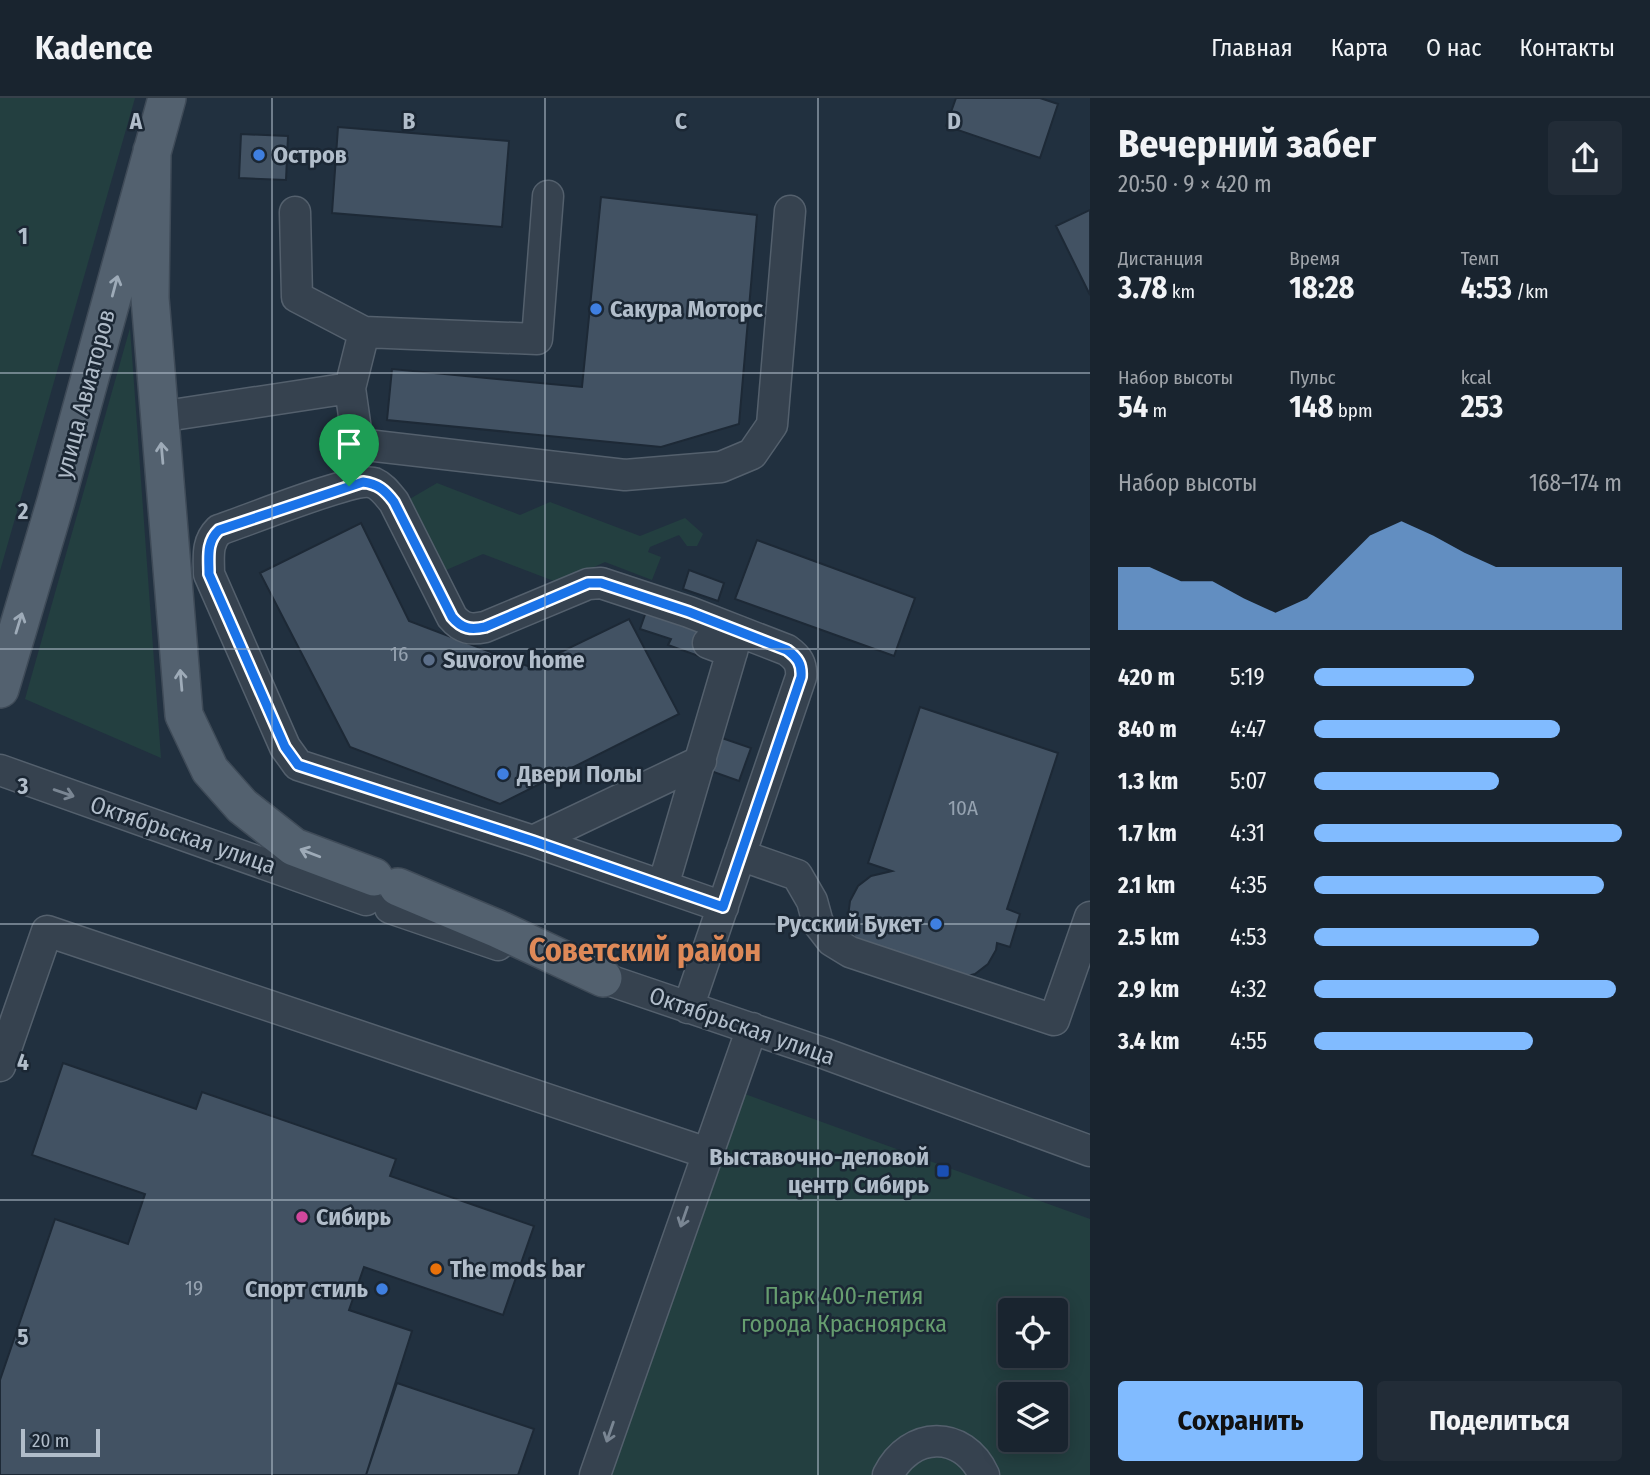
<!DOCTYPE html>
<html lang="ru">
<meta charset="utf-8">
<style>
:root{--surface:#19242f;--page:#222c37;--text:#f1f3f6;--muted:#9fa4aa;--line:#37414b;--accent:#81bbff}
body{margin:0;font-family:"Fira Sans Condensed",sans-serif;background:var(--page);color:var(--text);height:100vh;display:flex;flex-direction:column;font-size:26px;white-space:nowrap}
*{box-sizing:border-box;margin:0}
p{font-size:23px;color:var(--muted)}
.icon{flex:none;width:38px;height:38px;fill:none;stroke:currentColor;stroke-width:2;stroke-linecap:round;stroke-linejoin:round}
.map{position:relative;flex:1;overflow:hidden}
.sheet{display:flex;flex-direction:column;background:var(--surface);width:560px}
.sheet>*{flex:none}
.fabs{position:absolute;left:998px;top:1200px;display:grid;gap:14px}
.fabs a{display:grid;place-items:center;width:70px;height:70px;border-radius:7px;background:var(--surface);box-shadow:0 4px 18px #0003,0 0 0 2px var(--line);font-size:35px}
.scale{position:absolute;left:21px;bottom:18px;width:79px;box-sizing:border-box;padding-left:7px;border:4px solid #b1bdca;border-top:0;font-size:19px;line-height:24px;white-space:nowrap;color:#b1bdca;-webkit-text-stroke:5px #1b2734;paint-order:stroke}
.pin{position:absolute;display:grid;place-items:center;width:60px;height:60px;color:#fff;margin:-72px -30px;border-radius:50% 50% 50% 0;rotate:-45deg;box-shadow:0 0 7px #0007}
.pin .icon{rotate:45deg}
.round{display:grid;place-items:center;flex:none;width:74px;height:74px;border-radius:7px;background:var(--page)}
.head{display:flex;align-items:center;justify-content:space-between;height:119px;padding:0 28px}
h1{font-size:38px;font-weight:700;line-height:52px}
.stats{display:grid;grid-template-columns:repeat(3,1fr);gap:10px;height:119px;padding:7px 28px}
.stats div{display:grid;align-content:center}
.stats b{font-size:30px;font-weight:700}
.stats small{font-size:19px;font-weight:400}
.stats p{font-size:19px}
.chart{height:196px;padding:14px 28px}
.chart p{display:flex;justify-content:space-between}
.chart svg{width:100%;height:126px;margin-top:7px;fill:var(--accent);opacity:.7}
.button{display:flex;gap:14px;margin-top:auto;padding:14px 28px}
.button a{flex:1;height:80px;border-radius:7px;background:var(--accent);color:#111;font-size:28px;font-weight:700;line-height:80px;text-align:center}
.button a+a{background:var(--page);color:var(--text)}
ul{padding:0 28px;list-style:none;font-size:23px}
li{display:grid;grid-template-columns:112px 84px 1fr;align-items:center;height:52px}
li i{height:18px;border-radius:9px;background:var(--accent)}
header{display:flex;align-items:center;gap:42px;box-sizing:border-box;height:98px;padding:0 35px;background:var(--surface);border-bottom:2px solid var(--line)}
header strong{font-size:33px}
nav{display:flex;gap:38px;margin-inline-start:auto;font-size:24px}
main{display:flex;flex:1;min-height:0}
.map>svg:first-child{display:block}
</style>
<header>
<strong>Kadence</strong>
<nav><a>Главная</a><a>Карта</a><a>О нас</a><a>Контакты</a></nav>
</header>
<main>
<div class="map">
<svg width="1090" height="1377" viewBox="0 0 1090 1377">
<rect width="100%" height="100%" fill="#21303f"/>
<path fill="#233f40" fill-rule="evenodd" d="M0,0h135l-135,473z
M130,230l31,430 -136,-59z
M437,385l83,32 30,-13 90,34 45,-18 18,16 -6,12h-10l-8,-11 -29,12 -2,5 13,5 -9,23 -47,-18 -46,21 -76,-29 -39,17 -36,-71z
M745,996l345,125v256h-479zM1010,1213h45v45h-45zM1010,1297h45v45h-45z"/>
<path fill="#425263" stroke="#1d2936" stroke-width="2" d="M956,0h84l18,6 -18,54 -94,-32z
M338,29l171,14 -7,86 -170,-14z
M241,36l47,2 -2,44 -47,-2z
M601,99l156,18 -18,209 -78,23 -274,-27 5,-51 190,18z
M1090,112v85l-34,-69z
M361,425l48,98 121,46 99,-48 50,95 -179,90 -150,-57 -90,-174z
M757,442l158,58 -21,58 -159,-57z
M689,472l35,13 -6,18 -35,-12z
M648,508l65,23 -9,29 -36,-13 3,-6 -31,-10z
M920,609l138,46 -51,156 13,5 -10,33 -13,-4 -1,7 -8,14 -13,10 -15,4 -98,-32 -10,-13 -4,-16 2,-16 8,-15 13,-10 21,-5 -24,-8z
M719,639l32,11 -12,33 -31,-11z
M63,965l133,46 6,-17 194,67 -6,17 144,50 -31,89 -139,-48 -15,43 63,21 -46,144h-366v-95l55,-161 73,25 17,-50 -113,-39z
M397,1285l137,46 -16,46h-152z"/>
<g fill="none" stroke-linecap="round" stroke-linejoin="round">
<g stroke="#54606d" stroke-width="33">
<path id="minor" d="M548,98l-11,143 -173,-7 -14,56 8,56 267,31 96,-8 31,-13 20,-29 18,-214
M295,114l2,85 67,35
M159,319l191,-29
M708,545l24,9
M0,672l366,130
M533,743l168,-80
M740,757l57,20 15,26 6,22 14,18 18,11 204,68 36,-103
M663,788l75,-255
M390,810l108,37
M582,873l244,83 264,97
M688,910l113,-331c1,-13 -3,-19 -14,-27l-98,-38 -88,-29 -13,1 -103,43c-14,3 -23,2 -33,-10l-58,-115c-6,-7 -11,-15 -20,-19 -18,-7 -130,39 -155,47 -13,13 -10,27 -10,44l76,173 13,18 235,76 190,66
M0,968l47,-135 660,222
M595,1377l157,-447
M888,1377c22,-44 75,-46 96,0"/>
</g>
<g stroke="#3f4b58" stroke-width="40">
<path id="major" d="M152,53l-2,147 34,417 26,55 32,36 52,41 80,30
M0,591l56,-188 111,-403
M398,789l100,42 105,49"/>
</g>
<use href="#minor" stroke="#36424f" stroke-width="30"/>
<use href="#major" stroke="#53616f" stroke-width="37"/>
</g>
<defs><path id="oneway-shaft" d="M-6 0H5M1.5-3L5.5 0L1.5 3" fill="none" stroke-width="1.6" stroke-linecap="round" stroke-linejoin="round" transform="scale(1.75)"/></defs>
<g stroke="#9eabb8">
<use href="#oneway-shaft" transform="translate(115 188) rotate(-75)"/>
<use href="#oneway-shaft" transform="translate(162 355) rotate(-95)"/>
<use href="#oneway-shaft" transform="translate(19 525) rotate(-73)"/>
<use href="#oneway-shaft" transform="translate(181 582) rotate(-95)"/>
<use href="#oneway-shaft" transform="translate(310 755) rotate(-159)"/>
</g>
<g stroke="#7a8693">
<use href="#oneway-shaft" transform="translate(64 695) rotate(19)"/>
<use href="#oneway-shaft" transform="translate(684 1119) rotate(109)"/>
<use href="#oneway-shaft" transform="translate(610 1334) rotate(109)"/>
</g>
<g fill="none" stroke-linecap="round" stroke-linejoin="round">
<g stroke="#fff" stroke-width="14">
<path id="route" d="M363,384c15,2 22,8 31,20l58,115c10,12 19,13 33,10l103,-44h13l88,29 98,38c11,8 15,14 14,27l-78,230 -190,-66 -235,-76 -13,-18 -76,-173c0,-17 -3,-32 10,-44z"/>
</g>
<use href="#route" stroke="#1a73e8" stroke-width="9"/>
</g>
<path fill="none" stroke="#b1bdca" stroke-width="2" stroke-opacity="0.55" d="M272,0v1377M545,0v1377M818,0v1377M0,275h1090M0,551h1090M0,826h1090M0,1102h1090"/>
<g fill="#3f7fe0" stroke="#1b2734" stroke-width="2.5">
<circle cx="259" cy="57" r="7"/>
<circle cx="596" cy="211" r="7"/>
<circle cx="503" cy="676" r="7"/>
<circle cx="936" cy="826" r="7"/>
<circle cx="382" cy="1191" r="7"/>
</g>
<circle fill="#5c6f8a" stroke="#1b2734" stroke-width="2.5" cx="429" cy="562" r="7"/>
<rect fill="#1a4fb4" stroke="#1b2734" stroke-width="2.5" x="936" y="1066" width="14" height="14" rx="3.5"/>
<circle fill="#d1479c" stroke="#1b2734" stroke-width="2.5" cx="302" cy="1119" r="7"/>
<circle fill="#e8710a" stroke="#1b2734" stroke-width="2.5" cx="436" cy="1171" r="7"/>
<g text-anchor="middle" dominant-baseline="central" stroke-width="5" stroke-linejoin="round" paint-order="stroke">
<g font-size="21" fill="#95a2b0">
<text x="399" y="556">16</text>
<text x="963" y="710">10А</text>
<text x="194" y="1190">19</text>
</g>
<g font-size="24" font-weight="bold" fill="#b1bdca" stroke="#1b2734" text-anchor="start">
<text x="273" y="57">Остров</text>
<text x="610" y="211">Сакура Моторс</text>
<text x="443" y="562">Suvorov home</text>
<text x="517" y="676">Двери Полы</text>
<text x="922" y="826" text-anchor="end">Русский Букет</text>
<text x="929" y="1059" text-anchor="end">Выставочно-деловой<tspan x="929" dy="28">центр Сибирь</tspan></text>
<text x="316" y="1119">Сибирь</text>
<text x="450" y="1171">The mods bar</text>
<text x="368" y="1191" text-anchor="end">Спорт стиль</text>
</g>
<g font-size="24" fill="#b1bdca" stroke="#1b2734">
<text transform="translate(85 296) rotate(-75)">улица Авиаторов</text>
<text transform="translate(183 737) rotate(19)">Октябрьская улица</text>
<text transform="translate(742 928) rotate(19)">Октябрьская улица</text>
</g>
<g font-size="24" fill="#669d6f" stroke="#1b2734">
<text x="844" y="1198">Парк 400-летия<tspan x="844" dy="28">города Красноярска</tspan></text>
</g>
<g font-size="32" font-weight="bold" fill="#de8958" stroke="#1b2734">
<text x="645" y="852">Советский район</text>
</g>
</g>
<g font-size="23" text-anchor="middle" font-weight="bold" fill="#b1bdca" stroke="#1b2734" stroke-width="5" stroke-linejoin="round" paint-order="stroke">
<text x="136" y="31">A</text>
<text x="409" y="31">B</text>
<text x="681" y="31">C</text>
<text x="954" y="31">D</text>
<text x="23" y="146">1</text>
<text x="23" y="421">2</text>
<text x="23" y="696">3</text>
<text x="23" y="972">4</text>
<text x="23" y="1247">5</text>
</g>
</svg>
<div class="fabs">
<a><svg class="icon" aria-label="locate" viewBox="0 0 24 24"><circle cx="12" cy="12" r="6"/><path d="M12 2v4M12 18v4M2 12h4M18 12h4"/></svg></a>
<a><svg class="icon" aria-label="layers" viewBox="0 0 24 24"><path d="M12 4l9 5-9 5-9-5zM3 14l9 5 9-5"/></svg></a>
</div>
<div class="scale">20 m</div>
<div class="pin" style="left:349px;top:388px;background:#1e9e55"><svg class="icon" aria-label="arrive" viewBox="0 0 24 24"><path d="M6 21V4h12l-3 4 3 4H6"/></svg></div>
</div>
<section class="sheet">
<div class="head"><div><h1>Вечерний забег</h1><p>20:50 · 9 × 420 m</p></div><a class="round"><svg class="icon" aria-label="share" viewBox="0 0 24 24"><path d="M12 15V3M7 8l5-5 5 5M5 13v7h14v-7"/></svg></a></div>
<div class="stats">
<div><p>Дистанция</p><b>3.78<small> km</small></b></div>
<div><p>Время</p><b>18:28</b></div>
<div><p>Темп</p><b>4:53<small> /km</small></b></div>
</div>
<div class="stats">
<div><p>Набор высоты</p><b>54<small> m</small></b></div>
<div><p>Пульс</p><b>148<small> bpm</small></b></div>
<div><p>kcal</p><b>253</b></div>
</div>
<div class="chart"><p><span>Набор высоты</span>168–174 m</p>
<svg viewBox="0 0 160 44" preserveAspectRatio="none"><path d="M0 44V22L10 22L20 27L30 27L40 33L50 38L60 33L70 22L80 11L90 6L100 11L110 17L120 22L130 22L140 22L150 22L160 22V44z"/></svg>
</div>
<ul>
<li><b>420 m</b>5:19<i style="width:52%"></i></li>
<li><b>840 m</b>4:47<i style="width:80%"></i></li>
<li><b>1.3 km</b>5:07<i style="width:60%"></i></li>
<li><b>1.7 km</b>4:31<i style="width:100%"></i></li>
<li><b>2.1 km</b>4:35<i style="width:94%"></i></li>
<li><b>2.5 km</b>4:53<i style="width:73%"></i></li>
<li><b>2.9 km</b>4:32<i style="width:98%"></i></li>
<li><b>3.4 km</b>4:55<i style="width:71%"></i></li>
</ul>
<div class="button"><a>Сохранить</a><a>Поделиться</a></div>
</section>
</main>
